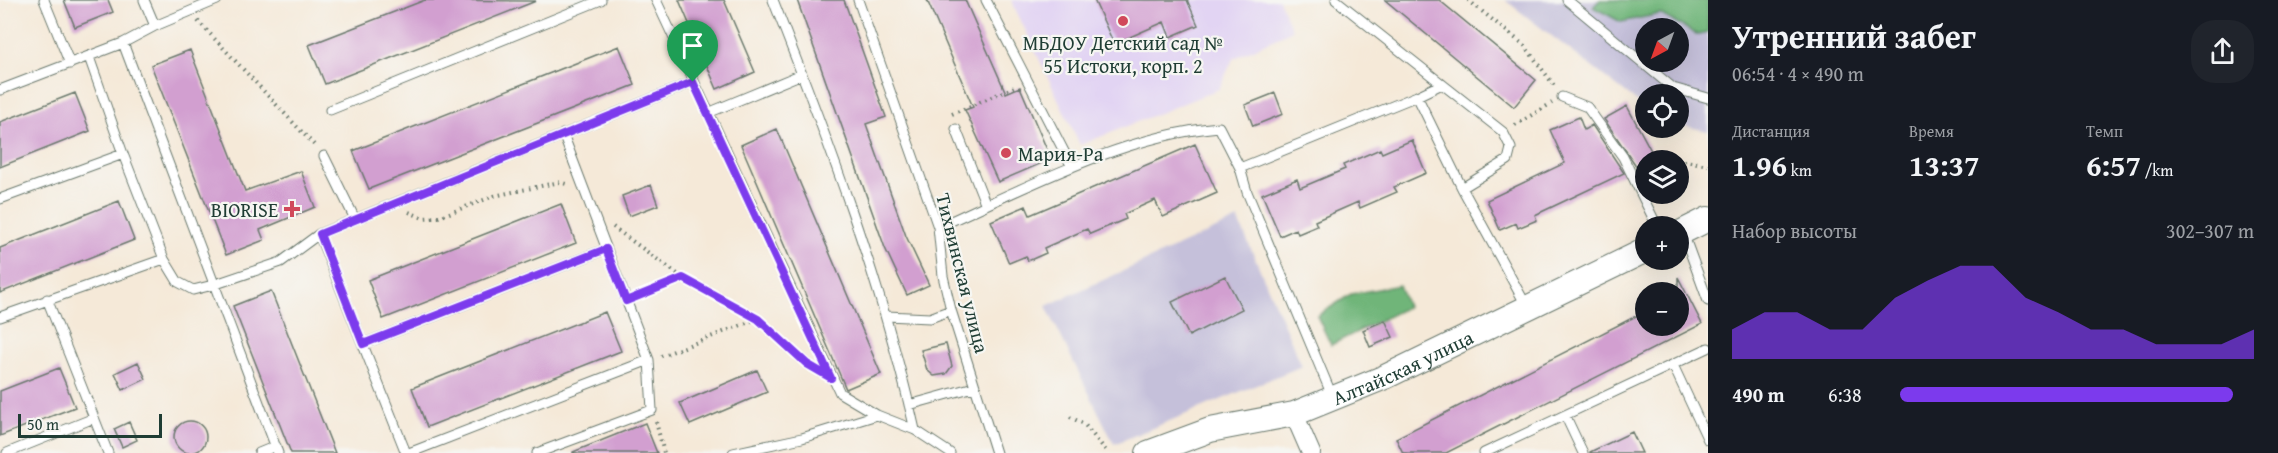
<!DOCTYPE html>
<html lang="ru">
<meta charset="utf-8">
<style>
:root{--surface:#171b24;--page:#20242c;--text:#f1f3f6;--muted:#9ea1a6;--accent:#7c3aed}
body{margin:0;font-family:"Gentium Book Plus",serif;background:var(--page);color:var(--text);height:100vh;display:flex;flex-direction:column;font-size:22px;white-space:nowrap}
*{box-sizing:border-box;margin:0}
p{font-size:20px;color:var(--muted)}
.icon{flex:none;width:33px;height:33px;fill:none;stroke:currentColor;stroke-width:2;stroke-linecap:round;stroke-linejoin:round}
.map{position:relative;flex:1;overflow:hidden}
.sheet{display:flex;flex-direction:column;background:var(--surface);width:570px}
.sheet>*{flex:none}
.needle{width:39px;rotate:221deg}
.tools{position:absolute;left:1635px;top:18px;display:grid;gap:12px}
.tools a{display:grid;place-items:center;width:54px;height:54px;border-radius:50%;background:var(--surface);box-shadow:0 6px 24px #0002;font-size:30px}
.scale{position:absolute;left:18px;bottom:15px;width:144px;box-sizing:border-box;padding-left:6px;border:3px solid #1f3d34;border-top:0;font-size:16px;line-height:21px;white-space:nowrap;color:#1f3d34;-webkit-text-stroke:4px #f6f6f2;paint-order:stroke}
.pin{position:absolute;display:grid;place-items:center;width:51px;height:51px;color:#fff;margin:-62px -26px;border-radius:50% 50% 50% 0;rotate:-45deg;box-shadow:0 0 6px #0007}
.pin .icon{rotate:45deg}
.round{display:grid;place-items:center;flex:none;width:63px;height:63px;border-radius:24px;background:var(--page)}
.summary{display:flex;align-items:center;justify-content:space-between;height:102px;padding:0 24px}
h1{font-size:33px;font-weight:700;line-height:45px}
.figures{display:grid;grid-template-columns:repeat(3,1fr);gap:9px;height:102px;padding:6px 24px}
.figures div{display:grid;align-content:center}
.figures b{font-size:30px;font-weight:700}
.figures small{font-size:16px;font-weight:400}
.figures p{font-size:16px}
.chart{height:168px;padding:12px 24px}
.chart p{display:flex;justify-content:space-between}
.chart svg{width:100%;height:108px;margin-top:6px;fill:var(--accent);opacity:.7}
ul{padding:0 24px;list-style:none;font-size:20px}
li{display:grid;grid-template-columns:96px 72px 1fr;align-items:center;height:45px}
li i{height:15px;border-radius:8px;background:var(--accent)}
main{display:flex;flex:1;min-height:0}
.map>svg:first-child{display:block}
</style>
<main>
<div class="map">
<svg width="1708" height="453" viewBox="0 0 1708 453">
<rect width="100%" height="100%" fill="#f6f6f2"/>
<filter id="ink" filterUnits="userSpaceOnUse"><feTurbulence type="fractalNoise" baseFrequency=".0167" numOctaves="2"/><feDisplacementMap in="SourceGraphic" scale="12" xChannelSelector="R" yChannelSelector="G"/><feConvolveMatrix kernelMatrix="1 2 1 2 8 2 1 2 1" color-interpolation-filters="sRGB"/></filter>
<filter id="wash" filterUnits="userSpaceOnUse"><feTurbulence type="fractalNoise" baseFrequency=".008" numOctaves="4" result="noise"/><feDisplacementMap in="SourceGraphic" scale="24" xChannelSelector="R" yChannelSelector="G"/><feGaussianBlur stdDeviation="1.35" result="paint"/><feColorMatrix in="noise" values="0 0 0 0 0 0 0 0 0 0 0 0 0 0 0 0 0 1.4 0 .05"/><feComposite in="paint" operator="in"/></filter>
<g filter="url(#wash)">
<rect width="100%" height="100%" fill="#f5e9d8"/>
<path fill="#e2d4f3" d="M1011,0h268l13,30 -59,29 -14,30 -139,56z"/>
<path fill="#c5c0da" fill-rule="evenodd" d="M1505,0h203v131l-29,-6 -1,-31h-32l-1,14zM1646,28h32v34h-32z
M1238,219l64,147 -188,78 -68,-138z"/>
<path fill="#6fb579" stroke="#477956" stroke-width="1.5" d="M1600,0h108v33l-10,2 -38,-21 -39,8 -28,-15z
M1399,285l8,22 -76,38 -14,-29 34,-22z"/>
<g id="blocks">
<path fill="#d29fd0" d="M64,0h44l5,12 -38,15z
M425,0l111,1 -211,83 -16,-39z
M679,0h45l31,72 -38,17z
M797,0h47l42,117 -20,7 40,112 23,49 -22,10 -22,-47z
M927,0h38l41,93 14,-6 31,72 -53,23 -33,-72 8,-3z
M1094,0h93l11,25 -28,12 -6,-15 -50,22z
M1385,0h54l97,80 -22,27z
M619,46l16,39 -266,104 -16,-38z
M190,50l55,141 56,-20 14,36 -55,23 4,10 -38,15 -75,-190z
M75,93l15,38 -90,36v-45z
M1275,93l8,21 -30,12 -8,-21z
M1627,106l29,54h-10v6l-7,4 -35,-51z
M1579,117l5,13 8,-5 32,48 -89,42 2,5 -19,8 -2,-5 -16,7 -13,-30 78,-37 -15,-33z
M777,129l104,245 -35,15 -105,-244z
M1412,140l14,33 -32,14 3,5 -37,16 -2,-6 -43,19 2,5 -19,8 -2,-5 -16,7 -18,-42 35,-15 3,9 45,-19 -2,-4 37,-16 2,4z
M1195,144l22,49 -54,24 -8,-17 -31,14 2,5 -36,15 -3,-5 -43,19 2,5 -18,8 -2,-5 -17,7 -18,-42 35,-15 4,9z
M651,185l7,20 -29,11 -7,-20z
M119,201l15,39 -134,53v-45z
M561,204l15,39 -193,76 -15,-39z
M1225,276l17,33 -53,27 -17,-34z
M1678,277l24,47 -256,129h-43l-7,-15 250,-127v15h32z
M271,291l64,162h-44l-58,-147z
M605,312l16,39 -194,76 -15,-39z
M1385,320l8,17 -23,10 -7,-17z
M946,344l6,22 -6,8 -12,2 -7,-6 -6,-20z
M138,362l8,17 -23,11 -8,-17z
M59,368l16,39 -75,29v-45z
M757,370l10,22 -77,33 -10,-22z
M174 437a16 16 0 1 1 32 0a16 16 0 1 1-32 0Z
M129,422l8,18 -15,7 -8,-18z
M645,423l12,30h-84v-1z
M1632,432l10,21h-52v-1z"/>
</g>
</g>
<g filter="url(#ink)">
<use href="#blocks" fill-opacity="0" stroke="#6a796d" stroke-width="1.5"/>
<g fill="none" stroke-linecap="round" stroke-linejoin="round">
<g stroke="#6a796d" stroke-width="11">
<path id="service" d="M44,0l26,64
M144,0l11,26
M217,0l-62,26 -32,17 155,410
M656,0l184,393 37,22 38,15 35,23
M773,0c55,139 109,284 142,430
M858,0l80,227 5,49 8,34 45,143
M986,0l86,167
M1567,0l106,88 35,10
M89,57l34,97 41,105 14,23 15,8 20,-5 68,-23 38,-28 87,219
M1442,84l61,48 8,16 -3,12 -46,28
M0,90l123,-47
M1417,96l45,92 65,119
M1562,97l25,10 36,50 34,69
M330,110l271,-110
M708,113l94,-39
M956,129l30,76
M563,134l86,226
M324,156l31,63
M1240,168l7,24 86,206
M0,199l123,-45
M938,227c87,-39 186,-92 281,-100l21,41 177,-72 25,-12 -106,-84
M1683,233l25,68
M319,234l374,-152
M47,299l61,154
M886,316l44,2 21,-8
M0,317l164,-58
M363,344l243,-95
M1673,365l35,75
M909,405l65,-18
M1566,417l17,36
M7,453l87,-35
M259,453l17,-7
M409,453l240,-93 3,50 -115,43
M733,453l69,-15 75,-23
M1484,453l224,-105"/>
</g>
<g stroke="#6a796d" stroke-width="20">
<path id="minor" d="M1294,414l17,39"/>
</g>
<g stroke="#6a796d" stroke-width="26">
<g id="tertiary">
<path d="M1678,234l30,-15"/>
<path id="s1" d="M1148,453l62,-23 84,-16 91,-37 261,-127"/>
</g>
</g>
<path stroke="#6a796d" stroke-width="4" stroke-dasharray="1.5 4.5" stroke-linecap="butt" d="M1468,0l57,46 31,42
M198,21l118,126
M952,114l65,-28
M1515,125l37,-22
M1678,163l7,-2 23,4
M409,212l14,6 16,-1 55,-21 66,-14 9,3
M613,227l70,51 75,41 54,48
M638,296l45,-18
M661,356l96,-37
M1070,417l14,7 24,29
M656,422l8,31"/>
<use href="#service" stroke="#fff" stroke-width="9"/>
<use href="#minor" stroke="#fff" stroke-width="18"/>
<use href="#tertiary" stroke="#fff" stroke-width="24"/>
</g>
</g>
<g fill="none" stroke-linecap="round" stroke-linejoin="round" filter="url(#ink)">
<g stroke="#fff" stroke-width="12">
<path id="route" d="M693,82l138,296 -24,-14 -49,-45 -75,-41 -57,23 -20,-52 -243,95 -43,-110z"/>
</g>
<use href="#route" stroke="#7c3aed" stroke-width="8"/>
</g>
<g fill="#d1495b" stroke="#f6f6f2" stroke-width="2">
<circle cx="1123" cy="21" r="6"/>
<circle cx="1006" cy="153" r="6"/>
<path d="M289 200h6v6h6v6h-6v6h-6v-6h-6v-6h6z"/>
</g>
<g text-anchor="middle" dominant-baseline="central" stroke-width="4.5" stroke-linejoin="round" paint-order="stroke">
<g font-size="20" fill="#1f3d34" stroke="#f6f6f2">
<text x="1123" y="42">МБДОУ Детский сад №<tspan x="1123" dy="23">55 Истоки, корп. 2</tspan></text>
<text x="1018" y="153" text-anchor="start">Мария-Ра</text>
<text x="278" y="209" text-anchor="end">BIORISE</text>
</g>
<g font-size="20" fill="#1f3d34" stroke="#f6f6f2">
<text transform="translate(963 273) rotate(76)">Тихвинская улица</text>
<text stroke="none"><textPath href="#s1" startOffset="270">Алтайская улица</textPath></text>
</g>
</g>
</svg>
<div class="tools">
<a><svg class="needle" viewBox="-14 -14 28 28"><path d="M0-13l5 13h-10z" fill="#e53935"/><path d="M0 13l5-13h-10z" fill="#9ea1a6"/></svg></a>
<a><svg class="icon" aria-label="locate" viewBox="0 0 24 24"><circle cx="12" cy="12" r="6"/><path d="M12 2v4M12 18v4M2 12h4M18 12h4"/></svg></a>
<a><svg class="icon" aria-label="layers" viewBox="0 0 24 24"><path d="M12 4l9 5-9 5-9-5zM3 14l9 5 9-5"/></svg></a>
<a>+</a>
<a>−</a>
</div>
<div class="scale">50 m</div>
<div class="pin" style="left:693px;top:82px;background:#1e9e55"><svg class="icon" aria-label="arrive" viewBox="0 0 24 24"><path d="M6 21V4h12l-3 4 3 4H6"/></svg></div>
</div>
<section class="sheet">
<div class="summary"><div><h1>Утренний забег</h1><p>06:54 · 4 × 490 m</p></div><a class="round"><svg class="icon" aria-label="share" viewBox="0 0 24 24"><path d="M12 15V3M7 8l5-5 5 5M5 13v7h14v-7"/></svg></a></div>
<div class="figures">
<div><p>Дистанция</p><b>1.96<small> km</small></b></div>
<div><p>Время</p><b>13:37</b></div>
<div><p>Темп</p><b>6:57<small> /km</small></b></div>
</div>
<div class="chart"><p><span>Набор высоты</span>302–307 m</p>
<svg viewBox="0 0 160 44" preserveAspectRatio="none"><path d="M0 44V32L10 25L20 25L30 32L40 32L50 19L60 12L70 6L80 6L90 19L100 25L110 32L120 32L130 38L140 38L150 38L160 32V44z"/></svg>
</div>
<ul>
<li><b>490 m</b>6:38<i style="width:94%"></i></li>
</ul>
</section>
</main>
